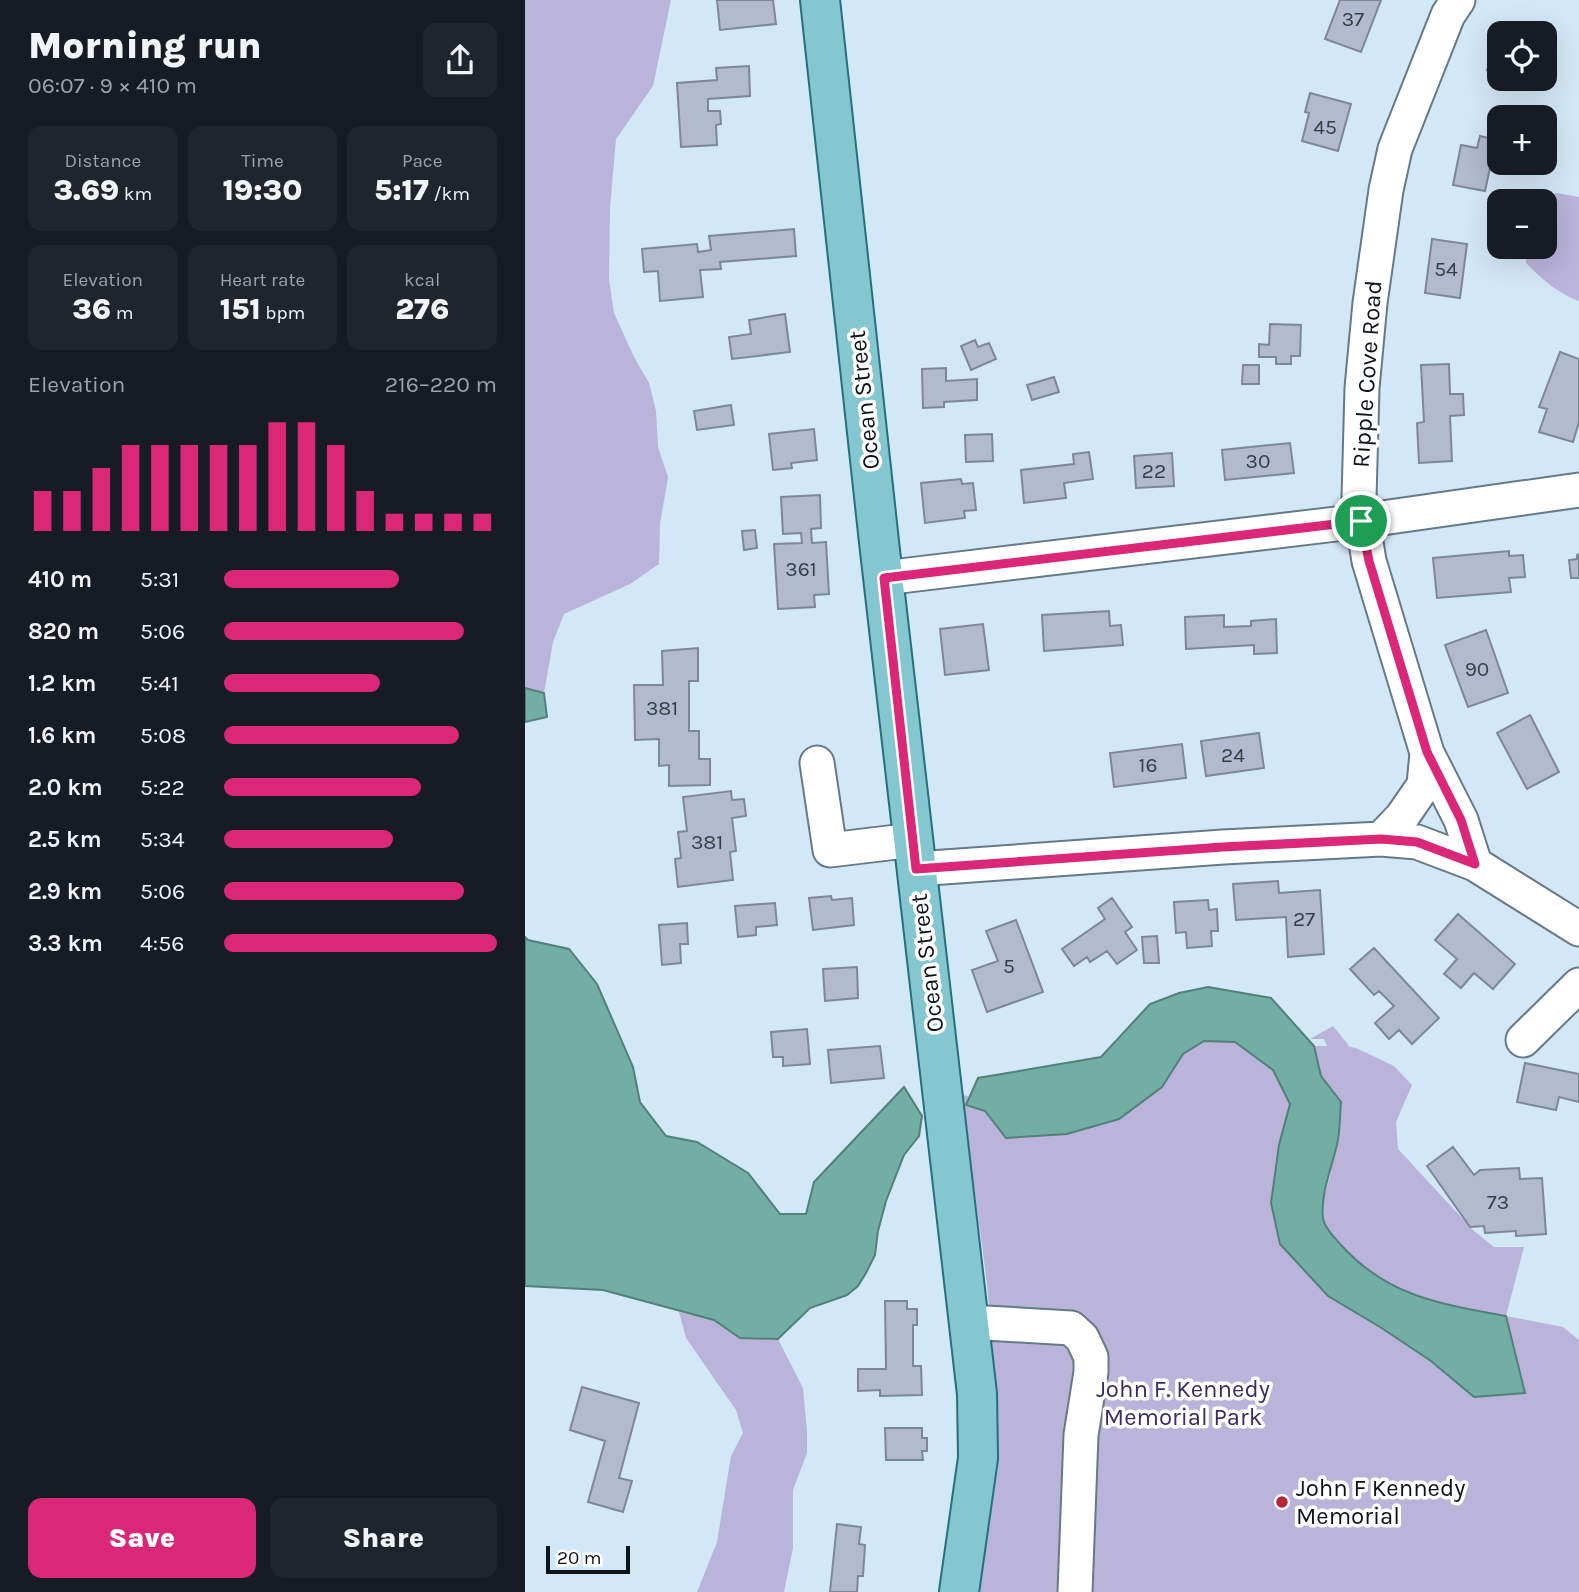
<!DOCTYPE html>
<meta charset="utf-8">
<style>
:root{--surface:#171b24;--page:#20242c;--text:#f1f3f6;--muted:#9ea1a6;--accent:#db2777}
body{margin:0;font-family:Karla,sans-serif;background:var(--page);color:var(--text);height:100vh;display:flex;flex-direction:column;font-size:26px;white-space:nowrap}
*{box-sizing:border-box;margin:0}
p{font-size:23px;color:var(--muted)}
.icon{flex:none;width:38px;height:38px;fill:none;stroke:currentColor;stroke-width:2;stroke-linecap:round;stroke-linejoin:round}
.map{position:relative;flex:1;overflow:hidden}
.details{display:flex;flex-direction:column;background:var(--surface);width:525px}
.details>*{flex:none}
.tools{position:absolute;left:962px;top:21px;display:grid;gap:14px}
.tools a{display:grid;place-items:center;width:70px;height:70px;border-radius:14px;background:var(--surface);box-shadow:0 7px 28px #0002;font-size:35px}
.scale{position:absolute;left:21px;bottom:18px;width:84px;box-sizing:border-box;padding-left:7px;border:4px solid #0c1419;border-top:0;font-size:19px;line-height:24px;white-space:nowrap;color:#0c1419;-webkit-text-stroke:5px #fff;paint-order:stroke}
.pin{position:absolute;display:grid;place-items:center;width:60px;height:60px;color:#fff;margin:-30px;border:4px solid #fff;border-radius:50%;box-shadow:0 2px 7px #0007}
.round{display:grid;place-items:center;flex:none;width:74px;height:74px;border-radius:14px;background:var(--page)}
.head{display:flex;align-items:center;justify-content:space-between;height:119px;padding:0 28px}
h1{font-size:38px;font-weight:800;line-height:52px}
.stats{display:grid;grid-template-columns:repeat(3,1fr);gap:10px;height:119px;padding:7px 28px}
.stats div{display:grid;align-content:center;border-radius:14px;background:var(--page);text-align:center}
.stats b{font-size:30px;font-weight:800}
.stats small{font-size:19px;font-weight:400}
.stats p{font-size:19px}
.chart{height:196px;padding:14px 28px}
.chart p{display:flex;justify-content:space-between}
.chart svg{width:100%;height:126px;margin-top:7px;stroke:var(--accent);stroke-width:6}
.action{display:flex;gap:14px;margin-top:auto;padding:14px 28px}
.action a{flex:1;height:80px;border-radius:14px;background:var(--accent);color:#fff;font-size:28px;font-weight:800;line-height:80px;text-align:center}
.action a+a{background:var(--page);color:var(--text)}
ul{padding:0 28px;list-style:none;font-size:23px}
li{display:grid;grid-template-columns:112px 84px 1fr;align-items:center;height:52px}
li i{height:18px;border-radius:9px;background:var(--accent)}
main{display:flex;flex:1;min-height:0}
.map>svg:first-child{display:block}
</style>
<main>
<section class="details">
<div class="head"><div><h1>Morning run</h1><p>06:07 · 9 × 410 m</p></div><a class="round"><svg class="icon" aria-label="share" viewBox="0 0 24 24"><path d="M12 15V3M7 8l5-5 5 5M5 13v7h14v-7"/></svg></a></div>
<div class="stats">
<div><p>Distance</p><b>3.69<small> km</small></b></div>
<div><p>Time</p><b>19:30</b></div>
<div><p>Pace</p><b>5:17<small> /km</small></b></div>
</div>
<div class="stats">
<div><p>Elevation</p><b>36<small> m</small></b></div>
<div><p>Heart rate</p><b>151<small> bpm</small></b></div>
<div><p>kcal</p><b>276</b></div>
</div>
<div class="chart"><p><span>Elevation</span>216–220 m</p>
<svg viewBox="0 0 160 44" preserveAspectRatio="none"><path d="M5 44V30M15 44V30M25 44V22M35 44V14M45 44V14M55 44V14M65 44V14M75 44V14M85 44V6M95 44V6M105 44V14M115 44V30M125 44V38M135 44V38M145 44V38M155 44V38"/></svg>
</div>
<ul>
<li><b>410 m</b>5:31<i style="width:64%"></i></li>
<li><b>820 m</b>5:06<i style="width:88%"></i></li>
<li><b>1.2 km</b>5:41<i style="width:57%"></i></li>
<li><b>1.6 km</b>5:08<i style="width:86%"></i></li>
<li><b>2.0 km</b>5:22<i style="width:72%"></i></li>
<li><b>2.5 km</b>5:34<i style="width:62%"></i></li>
<li><b>2.9 km</b>5:06<i style="width:88%"></i></li>
<li><b>3.3 km</b>4:56<i style="width:100%"></i></li>
</ul>
<div class="action"><a>Save</a><a>Share</a></div>
</section>
<div class="map">
<svg width="1054" height="1592" viewBox="0 0 1054 1592">
<rect width="100%" height="100%" fill="#d3e8f7"/>
<path fill="#bab3da" d="M0,0h146l-18,86 -37,53 -6,69 -1,72 5,33 20,44 15,26 7,28 2,36 10,30 -8,47 -1,40 -29,20 -66,30 -11,28 -9,51 -19,-5z
M1032,193l22,4v104c-21,-7 -37,-22 -53,-38l2,-16h17v-46h-6l1,-3z
M684,1024l80,42 20,187 165,83 -131,-69 -20,-46 1,-24 6,-21 11,-74 -20,-26 -7,-30h13l-3,-7h-14l23,-13 17,21 6,1 38,18 18,19 -16,37 2,27 76,82 20,16h30l-18,69 57,11 16,13v252h-600c10,-92 18,-184 11,-276 -6,-74 -21,-148 -28,-222l20,8z
M154,1312l36,8 25,18 38,1 25,49 4,43v22l-14,37v58l-9,44h-87l20,-50 14,-86 12,-23 -7,-23 -50,-72z"/>
<path fill="#72aea3" stroke="#53807a" stroke-width="2" d="M0,688l19,5 3,24 -22,5z
M0,937l3,3 41,9 28,35 36,83 7,35 26,34 31,6 51,31 32,41h26l8,-32 90,-95 18,29 -3,20 -15,19 -18,46 -8,30 -3,24 -9,18 -8,13 -11,9 -37,13 -32,31 -38,-1 -26,-18 -111,-30 -78,-4z
M683,987l63,11 43,48 7,30 20,26c-1,13 -1,25 -3,38 -5,25 -18,53 -15,79 2,10 12,19 18,26 47,52 100,59 165,71l19,77 -51,4 -43,-36 -51,-34 -52,-31 -48,-52 -9,-41 8,-58 11,-41 -17,-34 -38,-28 -31,-1 -21,13 -21,33 -43,32 -52,15 -61,4 -21,-27 -19,-6 12,-27 123,-21 49,-53 29,-11z"/>
<path fill="#b1bace" stroke="#7e879a" stroke-width="2" d="M192,0h56l3,24 -56,6z
M815,0h41l-20,52 -36,-13z
M984,27l12,6h-15z
M975,45v32l-13,-7z
M224,66l1,30 -42,3v12h12l1,13 -5,1 1,20 -36,2 -4,-64 40,-3 -1,-12z
M979,79h15l-4,6z
M785,93l41,11 -13,47 -36,-10 7,-28 -4,-1z
M955,136l17,4 -2,11 5,1v11h4l-2,8 -12,-3 -5,23 -32,-6 8,-40 16,3z
M269,229l2,27 -76,6 1,7 -21,1 3,27 -43,4 -2,-30 -14,1 -2,-23 55,-5 1,8 13,-2 -2,-14z
M907,239l35,5 -7,54 -35,-5z
M260,314l5,38 -58,7 -3,-22 22,-3 -2,-14z
M745,324l31,1 -1,31h-9v8h-15v-7h-17v-13l10,1z
M450,340l3,7 11,-4 7,16 -25,11 -10,-24z
M1035,352l19,7v63l-6,20 -34,-10 8,-23 -8,-2z
M924,364l1,30h13l1,21 -14,1 2,45 -33,2 -2,-40 7,-1 -3,-57z
M718,365h16v19h-17z
M421,368v13l31,-2v21l-33,2v5l-21,1 -1,-39z
M529,377l5,15 -27,8 -5,-15z
M206,405l3,20 -37,5 -3,-19z
M289,429l3,31 -26,3 1,5 -19,2 -4,-36z
M467,434l1,27 -27,1 -1,-27z
M765,443l4,30 -69,7 -3,-30z
M564,452l4,27 -29,4 2,15 -42,5 -3,-33 53,-6 -1,-10z
M647,453l2,33 -38,2 -2,-32z
M436,479l1,5 11,-1 3,27 -12,1 1,7 -40,5 -4,-40z
M295,495l1,33 -10,1 1,14 14,-1 3,52 -15,1 1,12 -37,2 -4,-65 28,-1 -1,-10 -18,1 -2,-37z
M230,530l2,18 -13,2 -2,-19z
M984,551v5l14,-1 2,22 -16,1 2,14 -74,6 -4,-40z
M1054,554v24h-8l-2,-18 8,-1v-4z
M584,611l1,15 11,-1 2,20 -79,6 -2,-36z
M699,615v12l27,-1v-5l25,-2 1,34 -23,1v-9l-68,4 -1,-32z
M458,624l6,46 -44,5 -5,-46z
M961,630l22,63 -40,14 -23,-62z
M173,648v33h-9v50h10v28h11v26l-41,1v-21l-10,1v-27l-24,1 -1,-55h29l-1,-34z
M1005,715l29,57 -32,17 -30,-56z
M734,733l5,35 -58,8 -5,-35z
M657,744l4,34 -72,9 -4,-34z
M206,791l1,9 12,-1 2,17 -14,2 4,33 -6,1 3,28 -55,7 -3,-28 6,-1 -3,-26 9,-1 -4,-34z
M753,881l1,12 41,-3 4,64 -36,3 -2,-40 -50,3 -3,-36z
M306,896l1,4 20,-2 2,27 -41,5 -4,-32z
M587,898l20,29 -7,5 12,18 -20,14 -10,-13 -17,11 -3,-5 -13,9 -12,-17 43,-30 -7,-11z
M683,900l1,10 8,-1 1,22h-7l1,15 -25,2 -1,-16 -10,1 -2,-31z
M250,903l2,22 -21,2v8l-18,2 -3,-31z
M933,914l57,50 -22,25 -19,-16 -13,15 -17,-14 13,-15 -22,-19z
M491,920l27,72 -56,20 -15,-42 26,-9 -12,-30z
M162,923l1,21h-8l1,19 -19,2 -3,-40z
M632,936l2,27h-15l-2,-26z
M849,948l65,70 -27,26 -13,-14 -10,9 -14,-16 19,-17 -15,-15 -5,4 -24,-26z
M332,967l1,31 -33,3 -2,-32z
M282,1029l3,35 -27,2v-9h-10l-2,-25z
M355,1046l4,32 -53,5 -3,-33z
M1000,1063l54,11v28l-20,-5 -3,13 -39,-8z
M928,1147l21,28 6,-5 39,-2 1,11 22,-1 4,56 -30,2v-5l-31,2 -1,-7 -14,1 -43,-61z
M360,1301h22v8h10v16h-4v41h8l1,29 -42,1v-6l-22,1v-22h28z
M57,1387l57,16 -20,75 13,3 -9,31 -35,-10 17,-61 -35,-11z
M360,1428h37v10h5v13h-5l1,9h-37z
M312,1524l24,3 -2,17 6,1 -2,31h-5l-1,16h-27z"/>
<g fill="none" stroke-linecap="round" stroke-linejoin="round">
<g stroke="#667986" stroke-width="37">
<path id="minor" d="M933,0l-10,15 -53,134 -9,41 -16,113 -8,85 -3,110 10,63 58,192 34,67 14,44
M359,578l477,-57 218,-31
M292,763l13,87 83,-10
M856,839l21,-22 22,-32 3,-32
M391,869l307,-22 158,-8 36,3 58,22 104,65
M998,1040l56,-55
M444,1322l102,6 11,10 9,19v15l-10,63 -6,157"/>
</g>
<g stroke="#25707c" stroke-width="42">
<path id="major" d="M295,0l59,542 98,852 1,64 -19,134"/>
</g>
<use href="#minor" stroke="#fff" stroke-width="33"/>
<use href="#major" stroke="#85c7d1" stroke-width="38"/>
</g>
<g fill="none" stroke-linecap="round" stroke-linejoin="round">
<g stroke="#fff" stroke-width="14">
<path id="route" d="M836,521l8,40 58,191 34,68 14,44 -58,-22 -36,-3 -158,8 -307,22 -32,-291z"/>
</g>
<use href="#route" stroke="#db2777" stroke-width="9"/>
</g>
<circle fill="#b7253b" stroke="#fff" stroke-width="2.5" cx="757" cy="1502" r="7"/>
<g text-anchor="middle" dominant-baseline="central" stroke-width="7" stroke-linejoin="round" paint-order="stroke">
<g font-size="21" fill="#353e46">
<text x="828" y="19">37</text>
<text x="800" y="127">45</text>
<text x="921" y="269">54</text>
<text x="733" y="461">30</text>
<text x="629" y="471">22</text>
<text x="276" y="569">361</text>
<text x="952" y="669">90</text>
<text x="137" y="708">381</text>
<text x="708" y="755">24</text>
<text x="623" y="765">16</text>
<text x="182" y="842">381</text>
<text x="779" y="919">27</text>
<text x="484" y="966">5</text>
<text x="973" y="1202">73</text>
</g>
<g font-size="24" fill="#0c1419" stroke="#fff">
<text transform="translate(842 374) rotate(-86)">Ripple Cove Road</text>
<text transform="translate(339 400) rotate(-96)">Ocean Street</text>
<text transform="translate(402 963) rotate(-97)">Ocean Street</text>
</g>
<g font-size="24" fill="#3c2c64" stroke="#fff">
<text x="658" y="1389">John F. Kennedy<tspan x="658" dy="28">Memorial Park</tspan></text>
</g>
<g font-size="24" fill="#0c1419" stroke="#fff" text-anchor="start">
<text x="771" y="1488">John F Kennedy<tspan x="771" dy="28">Memorial</tspan></text>
</g>
</g>
</svg>
<div class="tools">
<a><svg class="icon" aria-label="locate" viewBox="0 0 24 24"><circle cx="12" cy="12" r="6"/><path d="M12 2v4M12 18v4M2 12h4M18 12h4"/></svg></a>
<a>+</a>
<a>−</a>
</div>
<div class="scale">20 m</div>
<div class="pin" style="left:836px;top:521px;background:#1e9e55"><svg class="icon" aria-label="arrive" viewBox="0 0 24 24"><path d="M6 21V4h12l-3 4 3 4H6"/></svg></div>
</div>
</main>
